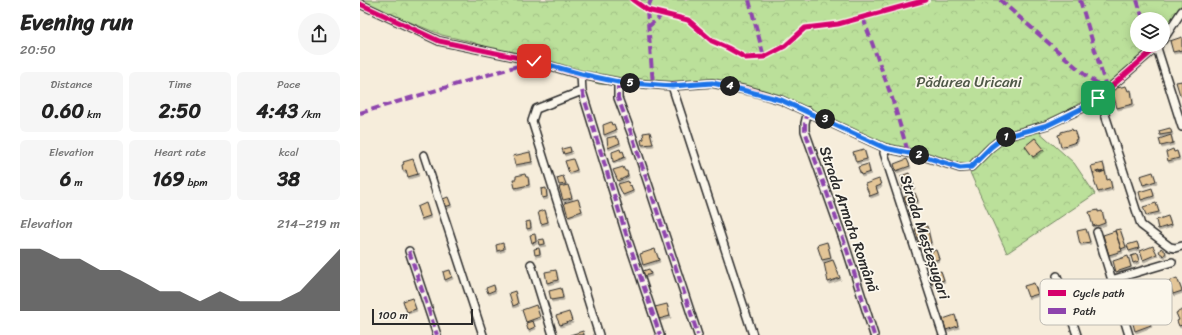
<!DOCTYPE html>
<meta charset="utf-8">
<style>
:root{--surface:#fff;--page:#f6f6f6;--text:#222;--muted:#767676;--accent:#2b2b2b}
body{margin:0;font-family:Sriracha,sans-serif;background:var(--page);color:var(--text);height:100vh;display:flex;flex-direction:column;font-size:15px;white-space:nowrap}
*{box-sizing:border-box;margin:0}
p{font-size:13px;color:var(--muted)}
.icon{flex:none;width:22px;height:22px;fill:none;stroke:currentColor;stroke-width:2;stroke-linecap:round;stroke-linejoin:round}
.map{position:relative;flex:1;overflow:hidden}
.sheet{display:flex;flex-direction:column;background:var(--surface);width:360px}
.sheet>*{flex:none}
.tools{position:absolute;left:770px;top:12px;display:grid;gap:8px}
.tools a{display:grid;place-items:center;width:40px;height:40px;border-radius:50%;background:var(--surface);box-shadow:0 2px 10px #0003;font-size:20px}
.scale{position:absolute;left:12px;bottom:10px;width:101px;box-sizing:border-box;padding-left:4px;border:2px solid #2b2b2b;border-top:0;font-size:11px;line-height:14px;white-space:nowrap;color:#2b2b2b;-webkit-text-stroke:3px #fbf7ec;paint-order:stroke}
.pin{position:absolute;display:grid;place-items:center;width:34px;height:34px;color:#fff;margin:-17px;border-radius:8px;box-shadow:0 2px 6px #0006}
.km{position:absolute;width:20px;height:20px;margin:-10px;border-radius:50%;background:#222;color:#fff;font-size:11px;line-height:20px;text-align:center}
.round{display:grid;place-items:center;flex:none;width:42px;height:42px;border-radius:21px;background:var(--page)}
.summary{display:flex;align-items:center;justify-content:space-between;height:68px;padding:0 20px}
h1{font-size:22px;font-weight:700;line-height:30px}
.figures{display:grid;grid-template-columns:repeat(3,1fr);gap:6px;height:68px;padding:4px 20px}
.figures div{display:grid;align-content:center;border-radius:6px;background:var(--page);text-align:center}
.figures b{font-size:20px;font-weight:700}
.figures small{font-size:11px;font-weight:400}
.figures p{font-size:11px}
.chart{height:112px;padding:8px 20px}
.chart p{display:flex;justify-content:space-between}
.chart svg{width:100%;height:72px;margin-top:4px;fill:var(--accent);opacity:.7}
main{display:flex;flex:1;min-height:0}
.map>svg:first-child{display:block}
</style>
<main>
<section class="sheet">
<div class="summary"><div><h1>Evening run</h1><p>20:50</p></div><a class="round"><svg class="icon" aria-label="share" viewBox="0 0 24 24"><path d="M12 15V3M7 8l5-5 5 5M5 13v7h14v-7"/></svg></a></div>
<div class="figures">
<div><p>Distance</p><b>0.60<small> km</small></b></div>
<div><p>Time</p><b>2:50</b></div>
<div><p>Pace</p><b>4:43<small> /km</small></b></div>
</div>
<div class="figures">
<div><p>Elevation</p><b>6<small> m</small></b></div>
<div><p>Heart rate</p><b>169<small> bpm</small></b></div>
<div><p>kcal</p><b>38</b></div>
</div>
<div class="chart"><p><span>Elevation</span>214–219 m</p>
<svg viewBox="0 0 160 44" preserveAspectRatio="none"><path d="M0 44V6L10 6L20 12L30 12L40 19L50 19L60 25L70 32L80 32L90 38L100 32L110 38L120 38L130 38L140 32L150 19L160 6V44z"/></svg>
</div>
</section>
<div class="map">
<svg width="822" height="335" viewBox="0 0 822 335">
<defs>
<pattern id="forest-crowns" width="20" height="18" patternUnits="userSpaceOnUse"><rect width="20" height="18" fill="#bbe09a"/><path d="M2 6a3 3 0 1 1 6 0M12 15a3 3 0 1 1 6 0" fill="none" stroke="#a1c085"/></pattern>
<filter id="shadow"><feDropShadow dx="1" dy="2" stdDeviation="0" flood-color="#0004"/></filter>
</defs>
<rect width="100%" height="100%" fill="#f6eddb"/>
<filter id="ink" filterUnits="userSpaceOnUse"><feTurbulence type="fractalNoise" baseFrequency=".025" numOctaves="2"/><feDisplacementMap in="SourceGraphic" scale="8" xChannelSelector="R" yChannelSelector="G"/><feConvolveMatrix kernelMatrix="1 2 1 2 8 2 1 2 1" color-interpolation-filters="sRGB"/></filter>
<g filter="url(#ink)">
<path fill="url(#forest-crowns)" stroke="#738662" d="M0,0h822v4l-19,28v-13h-26v26h15l-6,7 -49,41 -61,36 38,34 21,31 -88,59 -40,-87 -78,-19 -80,-37 -97,-25 -42,3 -71,-4 -127,-42 -30,-7 -82,-33z"/>
<path fill="#e3c597" stroke="#2b2b2b" filter="url(#shadow)" d="M822,37v13l-9,2 -3,-11z
M822,81v13l-2,1 -4,-13z
M766,86l2,5 3,-1 2,14 -16,4 -3,-11h-1l-1,-8z
M251,122l1,3 2,-1 2,6 -12,5 -1,-10z
M810,128l2,5 -12,2 -1,-4z
M712,129l1,2 1,-1 3,9 -2,1 1,2 -15,5 -3,-12 3,-1v-2z
M290,132l3,12 -11,1 -1,-5 3,-1 -1,-6z
M811,135l2,8 -12,3 -2,-7z
M256,136v2h2l2,5 -12,5 -1,-10z
M675,138l9,11 -11,8 -8,-11z
M210,147l1,5 -7,2 -2,-5z
M260,149l1,3 2,-1 2,6 -12,5 -1,-10z
M504,149l3,10 -11,3 -3,-10z
M813,149l1,3 3,-1 2,7 -11,3 -2,-9z
M170,152l2,10 -17,3 -2,-9z
M53,159l5,15 -10,3 -2,-7 -3,1 -1,-6 2,-1 -1,-2z
M213,159l4,11 -8,3 -4,-12z
M547,159l3,7 -14,5 -2,-7z
M743,163l2,8 -12,2 -2,-7z
M508,164l2,8 -9,3 -3,-8z
M263,167l2,4h2l1,5 -10,5 -5,-11z
M739,171l1,2 5,-2 2,9 3,-1 2,9 -14,4 -4,-11 1,-1 -2,-7z
M793,172l3,9 -13,4 -3,-9z
M549,173l1,4 -8,3 -1,-4z
M165,174l1,3h2l1,8 -14,3 -2,-9h3v-3z
M203,176l3,8 -7,1 -2,-7z
M551,177l3,10 -10,4 -3,-11z
M519,179l2,6 -5,2 2,6 -8,3 -5,-12z
M268,181l2,5 1,-1 2,6 -10,4 -5,-11z
M208,185l4,13 -9,2 -4,-13z
M186,188l1,9 -5,1 -1,-9z
M792,188l2,8 -13,4 -2,-8z
M555,193l3,8 -11,4 -3,-8z
M88,197l3,8 -6,2 -2,-8z
M218,199l4,12 -14,5 -4,-13z
M66,203l4,13 -9,3 -4,-12z
M796,203l3,9 -13,3 -3,-8z
M185,210l3,12 -7,2 -3,-12z
M738,210v2l4,-1 3,12 -8,3v-1l-4,1 -4,-14z
M808,216l3,9 -13,4 -2,-9z
M170,221l1,7 -4,1 -1,-7z
M567,226l4,17 -11,3 -5,-17z
M726,229l4,13 -10,2 -3,-13z
M760,229l6,18 -5,2 -6,-19z
M755,231l7,20 -13,4 -6,-20z
M175,234l1,8 -4,1 -2,-8z
M184,239l1,5 -6,1 -1,-5z
M467,242l4,16 -9,2 -5,-15z
M777,242l2,6 -10,3 -2,-6z
M143,243l1,6 -7,2 -1,-6z
M793,246l4,8 -14,6 -3,-9z
M179,248l1,6 -5,1 -1,-6z
M801,248l5,4 -2,4 -5,-4z
M295,249l4,11 -16,5 -3,-11z
M576,250l3,9 -12,4 -3,-9z
M777,254l2,7 -6,2 -2,-7z
M768,256l3,11 -15,5 -3,-11z
M473,260l7,18 -12,4 -4,-19z
M289,269l2,5 -7,2 -1,-5z
M90,270l2,7 -7,3 -2,-8z
M196,270l2,10 -11,3 -2,-11z
M581,271l3,9 -12,4 -3,-9z
M817,278l5,13 -9,3 -4,-13z
M674,283l4,11 -10,3 -4,-11z
M134,285l1,5 -7,3 -2,-5z
M201,288l2,10 -12,2 -2,-9z
M155,291l3,13 -5,2 -4,-13z
M52,298l4,11 -9,3 -4,-11z
M307,304l3,12 -11,3 -4,-12z
M176,305l4,12 -14,5 -4,-12z
M787,307l2,7 -2,1 4,10 -16,6 -5,-18z
M822,310v15l-3,1 -2,-5 2,-1 -3,-7z
M209,312l3,9 -12,4 -4,-9z
M595,315l3,11 -12,4 -3,-11z
M173,321l2,6 -7,3 -2,-7z
M223,331l1,4h-14z"/>
<g fill="none" stroke-linecap="round" stroke-linejoin="round">
<g stroke="#2b2b2b" stroke-width="10">
<path id="minor" d="M0,4l79,37 95,20 47,14 37,7 54,4 40,-3 39,8 30,9 104,48 38,8 37,12 11,-1 20,-20 13,-10 43,-12 36,-17 15,-10 61,-53
M803,40l19,-29
M797,48l25,79
M221,75l1,16 -46,18 -4,12 67,214
M258,82v16l14,37 66,200
M312,86l81,249
M222,91l45,146 33,98
M738,98l3,4 40,123 29,22 5,1 7,-2
M448,111l-3,12v8l39,110 30,94
M525,148l-1,5 59,182
M64,155l59,180
M737,232l32,103
M49,251l28,84
M171,264l22,71
M697,276l20,59
M751,280l61,-18"/>
</g>
<use href="#minor" stroke="#fbf7ec" stroke-width="7"/>
<path stroke="#8e44ad" stroke-width="4" stroke-dasharray="8 4" stroke-linecap="butt" d="M291,0l-4,10 6,74
M389,0l15,57
M640,0l85,75 22,15
M720,0l27,90
M777,0l6,19
M503,18l29,80 16,54
M288,27l15,-13
M258,82v16l14,37 66,200
M222,91l45,146 33,98
M448,111l-3,12v8l39,110 30,94
M0,113l171,-51
M49,251l28,84"/>
<g stroke="#fbf7ec" stroke-width="8">
<path id="cycleway" d="M273,0l14,10 41,10 24,21 16,7 18,10 18,-1 21,-11 20,-18 33,-4 88,-24
M0,4l79,37 95,20 47,14 37,7 54,4 40,-3 39,8 30,9 104,48 38,8 37,12 11,-1 20,-20 13,-10 43,-12 36,-17 15,-10 61,-53"/>
</g>
<use href="#cycleway" stroke="#d6006c" stroke-width="5"/>
</g>
</g>
<g fill="none" stroke-linecap="round" stroke-linejoin="round" filter="url(#ink)">
<g stroke="#fff" stroke-width="8">
<path id="route" d="M174,61l47,13 37,8 54,4 40,-3 15,3 54,14 104,48 38,8 37,12 11,-1 20,-20 13,-10 44,-12 35,-17 15,-10"/>
</g>
<use href="#route" stroke="#1a73e8" stroke-width="5"/>
</g>
<g text-anchor="middle" dominant-baseline="central" stroke-width="3.5" stroke-linejoin="round" paint-order="stroke">
<g font-size="15" fill="#4f5847" stroke="#fbf7ec">
<text x="609" y="82">Pădurea Uricani</text>
</g>
<g font-size="15" fill="#2b2b2b" stroke="#fbf7ec">
<text transform="translate(489 219) rotate(71)">Strada Armata Română</text>
<text transform="translate(565 237) rotate(72)">Strada Meșteșugari</text>
</g>
</g>
<rect x="680" y="279" width="132" height="46" rx="6" fill="#fbf7ec" stroke="#bdbab2" stroke-width="1"/>
<rect x="688" y="290" width="18" height="6" fill="#d6006c"/>
<rect x="688" y="308" width="18" height="6" fill="#8e44ad"/>
<g font-size="11" fill="#2b2b2b">
<text x="713" y="297">Cycle path</text>
<text x="713" y="315">Path</text>
</g>
</svg>
<div class="tools">
<a><svg class="icon" aria-label="layers" viewBox="0 0 24 24"><path d="M12 4l9 5-9 5-9-5zM3 14l9 5 9-5"/></svg></a>
</div>
<div class="scale">100 m</div>
<div class="pin" style="left:738px;top:98px;background:#1e9e55"><svg class="icon" aria-label="arrive" viewBox="0 0 24 24"><path d="M6 21V4h12l-3 4 3 4H6"/></svg></div>
<div class="pin" style="left:174px;top:61px;background:#d93025"><svg class="icon" aria-label="check" viewBox="0 0 24 24"><path d="M5 12l5 5 9-10"/></svg></div>
<b class="km" style="left:646px;top:137px">1</b>
<b class="km" style="left:559px;top:155px">2</b>
<b class="km" style="left:465px;top:119px">3</b>
<b class="km" style="left:370px;top:86px">4</b>
<b class="km" style="left:270px;top:83px">5</b>
</div>
</main>
